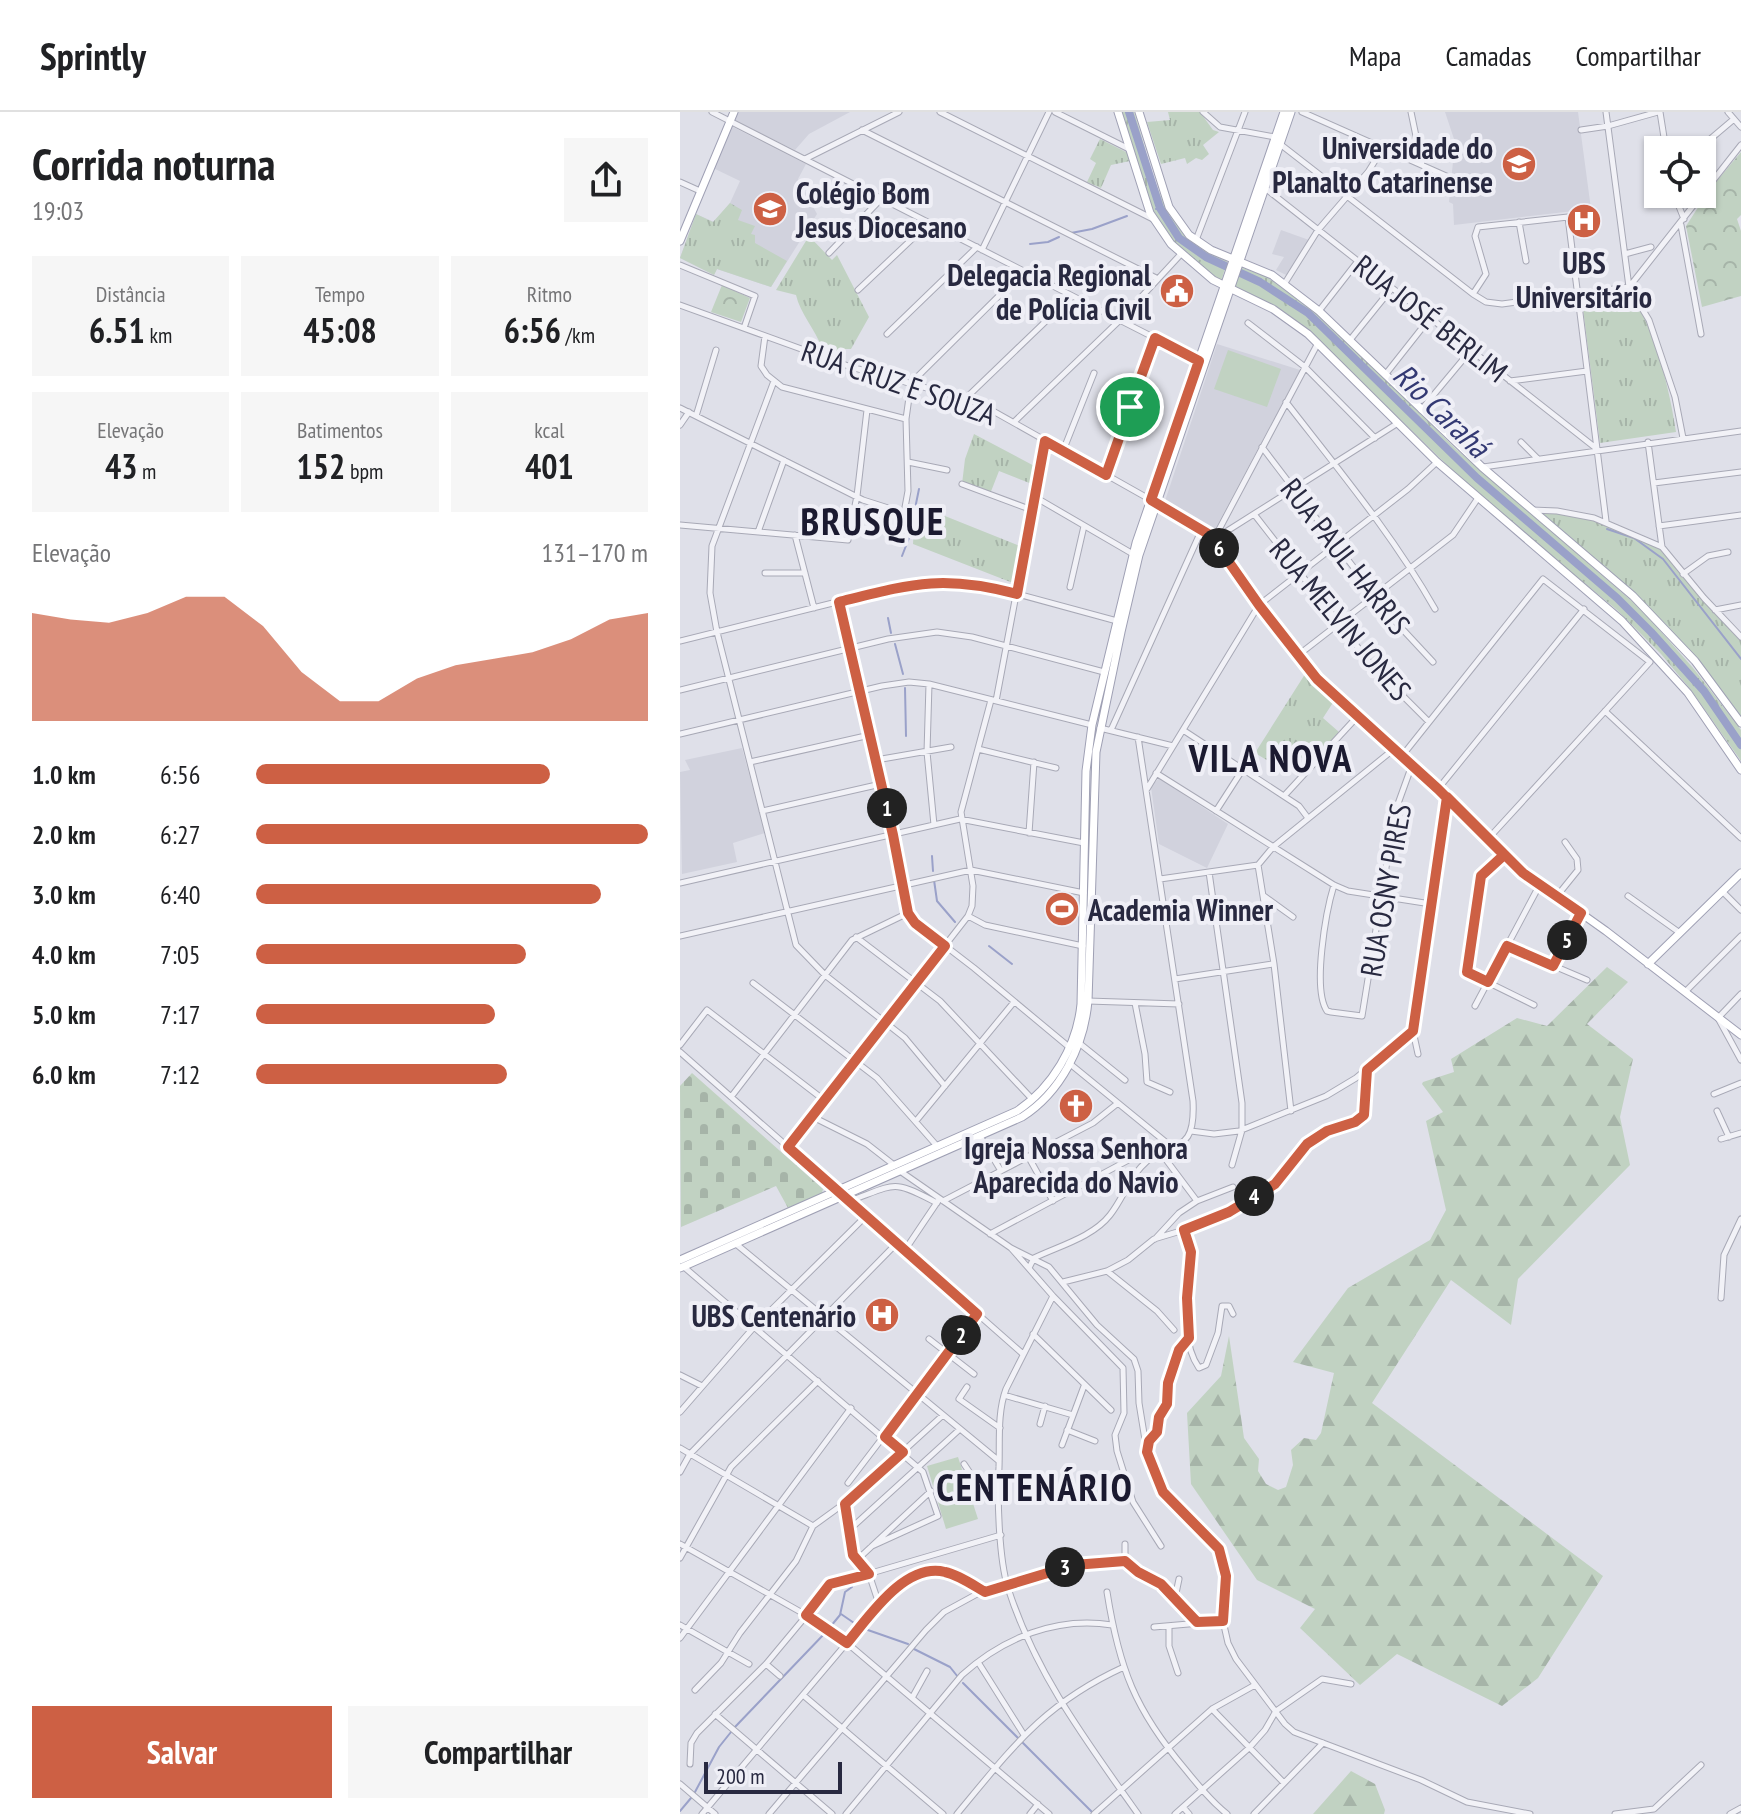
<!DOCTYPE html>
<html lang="pt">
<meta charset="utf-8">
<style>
:root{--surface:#fff;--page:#f6f6f6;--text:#202124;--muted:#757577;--line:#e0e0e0;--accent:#cd6044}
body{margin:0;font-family:"PT Sans Narrow",sans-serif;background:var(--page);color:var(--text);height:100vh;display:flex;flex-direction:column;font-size:30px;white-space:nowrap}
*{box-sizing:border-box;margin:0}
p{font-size:26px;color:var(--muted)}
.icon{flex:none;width:44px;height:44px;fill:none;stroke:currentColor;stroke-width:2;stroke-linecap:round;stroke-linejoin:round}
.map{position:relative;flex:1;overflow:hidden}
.side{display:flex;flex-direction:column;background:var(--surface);width:680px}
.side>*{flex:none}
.controls{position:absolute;left:964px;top:24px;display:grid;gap:16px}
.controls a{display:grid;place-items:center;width:72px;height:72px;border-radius:0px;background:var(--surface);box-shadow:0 2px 6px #0004;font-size:40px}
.scale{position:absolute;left:24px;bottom:20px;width:138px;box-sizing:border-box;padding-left:8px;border:4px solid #282940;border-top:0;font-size:22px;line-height:28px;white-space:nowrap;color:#282940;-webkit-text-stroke:6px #efeff6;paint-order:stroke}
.pin{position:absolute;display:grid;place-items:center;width:68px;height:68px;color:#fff;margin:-34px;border:4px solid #fff;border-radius:50%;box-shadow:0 2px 8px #0007}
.km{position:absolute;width:40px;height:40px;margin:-20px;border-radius:50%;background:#222;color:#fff;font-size:22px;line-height:40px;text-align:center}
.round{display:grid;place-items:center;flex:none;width:84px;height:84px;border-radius:0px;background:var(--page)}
.head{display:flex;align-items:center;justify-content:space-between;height:136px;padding:0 32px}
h1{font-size:44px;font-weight:700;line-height:60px}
.metrics{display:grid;grid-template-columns:repeat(3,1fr);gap:12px;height:136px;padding:8px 32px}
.metrics div{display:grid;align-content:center;border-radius:0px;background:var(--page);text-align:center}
.metrics b{font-size:34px;font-weight:700}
.metrics small{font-size:22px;font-weight:400}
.metrics p{font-size:22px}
.chart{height:224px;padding:16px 32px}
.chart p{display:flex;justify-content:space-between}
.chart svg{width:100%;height:144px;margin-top:8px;fill:var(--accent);opacity:.7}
.action{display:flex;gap:16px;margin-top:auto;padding:16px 32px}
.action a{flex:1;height:92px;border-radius:0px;background:var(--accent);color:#fff;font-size:32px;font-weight:700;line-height:92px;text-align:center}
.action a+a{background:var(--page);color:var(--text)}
ul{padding:0 32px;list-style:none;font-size:26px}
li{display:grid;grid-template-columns:128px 96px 1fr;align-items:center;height:60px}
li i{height:20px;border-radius:10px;background:var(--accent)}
header{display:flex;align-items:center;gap:48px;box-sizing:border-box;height:112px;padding:0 40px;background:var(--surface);border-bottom:2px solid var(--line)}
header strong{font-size:38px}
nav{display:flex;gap:44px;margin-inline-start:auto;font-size:28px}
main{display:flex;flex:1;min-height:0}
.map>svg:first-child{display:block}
</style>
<header>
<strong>Sprintly</strong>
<nav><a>Mapa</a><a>Camadas</a><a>Compartilhar</a></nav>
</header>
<main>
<section class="side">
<div class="head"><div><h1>Corrida noturna</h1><p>19:03</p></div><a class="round"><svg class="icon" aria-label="share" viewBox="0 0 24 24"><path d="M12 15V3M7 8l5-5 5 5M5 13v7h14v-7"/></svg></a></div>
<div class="metrics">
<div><p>Distância</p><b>6.51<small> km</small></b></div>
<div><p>Tempo</p><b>45:08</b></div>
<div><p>Ritmo</p><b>6:56<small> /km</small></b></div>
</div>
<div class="metrics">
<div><p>Elevação</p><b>43<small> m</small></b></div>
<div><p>Batimentos</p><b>152<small> bpm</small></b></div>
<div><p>kcal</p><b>401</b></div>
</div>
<div class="chart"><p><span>Elevação</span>131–170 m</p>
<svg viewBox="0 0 160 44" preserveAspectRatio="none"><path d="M0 44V11L10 13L20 14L30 11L40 6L50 6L60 15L70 29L80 38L90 38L100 31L110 27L120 25L130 23L140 19L150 13L160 11V44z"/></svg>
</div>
<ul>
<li><b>1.0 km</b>6:56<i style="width:75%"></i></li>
<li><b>2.0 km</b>6:27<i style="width:100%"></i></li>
<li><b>3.0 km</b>6:40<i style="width:88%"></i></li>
<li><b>4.0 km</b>7:05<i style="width:69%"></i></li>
<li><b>5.0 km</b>7:17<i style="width:61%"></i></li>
<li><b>6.0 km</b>7:12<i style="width:64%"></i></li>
</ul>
<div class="action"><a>Salvar</a><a>Compartilhar</a></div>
</section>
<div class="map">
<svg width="1061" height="1702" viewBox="0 0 1061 1702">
<defs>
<pattern id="grass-tufts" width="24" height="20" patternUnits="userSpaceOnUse" patternTransform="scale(2)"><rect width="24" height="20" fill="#c1d2c2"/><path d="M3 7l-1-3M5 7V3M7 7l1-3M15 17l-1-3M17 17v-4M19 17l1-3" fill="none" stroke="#a6b4a8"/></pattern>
<pattern id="forest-firs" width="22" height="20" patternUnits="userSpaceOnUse" patternTransform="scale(2)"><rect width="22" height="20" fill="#c1d2c2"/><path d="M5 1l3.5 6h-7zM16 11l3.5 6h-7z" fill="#a6b4a8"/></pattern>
<pattern id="cemetery-stones" width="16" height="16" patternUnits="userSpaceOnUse" patternTransform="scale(2)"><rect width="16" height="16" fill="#c1d2c2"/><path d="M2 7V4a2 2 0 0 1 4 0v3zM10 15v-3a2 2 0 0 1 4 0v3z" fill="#a6b4a8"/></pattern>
<pattern id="park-crowns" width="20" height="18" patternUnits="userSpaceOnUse" patternTransform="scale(2)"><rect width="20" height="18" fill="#c1d2c2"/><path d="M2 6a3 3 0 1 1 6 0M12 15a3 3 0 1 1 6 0" fill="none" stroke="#a6b4a8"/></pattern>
</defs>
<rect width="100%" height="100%" fill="#dfe0e9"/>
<path fill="#d1d2dd" d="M58,0h112l-41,22 -14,16 -61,-29z
M765,0h133l13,97 -137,16 -1,-21 -4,-2 6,-60z
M51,14l75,38 -8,15 19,35 -46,73 -54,-18 -3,6 -34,-17 16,-44 18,8 16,-19 10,-22 -27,-13z
M601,118l28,10 -23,35 -10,-5 8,-13 -12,-3z
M537,232l83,26 -87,163 -49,-29z
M62,636l23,85 -32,10 4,19 -55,12 -2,-102 10,-2 -5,-10z
M479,666l69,46 -21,44 -48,-24 -8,-57z"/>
<path fill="url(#grass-tufts)" d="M441,0h13c22,66 23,118 93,149l-5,18 -4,1 -38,-29 -26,-36z
M488,0h32l13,18 6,2 -16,13 6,9 -7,6 -6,-2 -9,6 -2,-6 -24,6 -14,-42 23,-2z
M420,27l28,14 2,8 -19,4 -10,23 -14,-6 9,-19 -6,-4z
M50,91l12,7 -4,10 17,6 -4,8 4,1v8l32,18 -16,26 -54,-18 -3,6 -34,-17 16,-44 17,8z
M129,124l23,24 5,-5 32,62 -18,32h-12l-4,6 -13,-7c-7,-19 -22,-35 -26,-53l-20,-5z
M560,155l27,10 56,41 134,132 184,159 53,60 47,61v31l-50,-71 -30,-36 -44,-44 -135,-111 -172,-167 -34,-26 -42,-19z
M950,182c25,33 40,97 46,138l-76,11 -18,-142z
M294,322l66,35 -3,17 -38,-15 -9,23 -28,-10 3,-25z
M240,394l105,42 -7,37 -105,-41 1,-17z
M851,398l54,5 77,32 79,90v86l-68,-87z
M627,559l27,30 -11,17 16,14 -29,31 -24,-15 -11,17 -20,-12z"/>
<path fill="url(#forest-firs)" d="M927,855l21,15 -41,42 46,35 -13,58 10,48 -112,114 -7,46 -60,-45 -79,123 231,173 -65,102 -36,28 -105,-52 -37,31 -60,-57 15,-19 -58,-29 -66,-96 -4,-71 34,-37 8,-40 15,102 15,21 -1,12 8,13 12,6 8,-3 7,-22 -2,-15 13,-12 12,2 5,-7 13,-60 -41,-11 55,-74 82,-48 16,-30 -20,-89 17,-9 -21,-28 1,-2 31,-10 -3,-13 66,-41 30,8z
M671,1659l24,13 10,26 -1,4h-71z"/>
<path fill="url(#cemetery-stones)" d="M12,961l131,116 -1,4 -34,15 -12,-22 -95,41 -1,-141z"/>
<path fill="url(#park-crowns)" d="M1061,40v63l-4,4 4,12v65l-39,11 -16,-81 24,-37z
M42,173l28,13 -9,24 -30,-10z"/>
<path fill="#c1d2c2" d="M548,238l53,19 -14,38 -53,-18z
M278,1345l20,62 -32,10 -19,-63z"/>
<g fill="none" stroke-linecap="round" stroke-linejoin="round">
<path stroke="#9aa1c9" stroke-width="2" d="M476,97l4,-1
M391,121l21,-4 35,-13
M350,132l18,-2 11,-5
M927,417l27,9 29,21 78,100
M222,444l7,-18 10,-49
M208,506l3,15
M215,532l8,30
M225,576l1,48
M252,744l1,15
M254,768l3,21 18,21
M309,834l23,18
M161,1502l16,11
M185,1517l43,15
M234,1537l36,18 8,10
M283,1571l129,129
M55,1615l91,-95 14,-17 5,-23 7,-5
M15,1680l24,-45 12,-15
M0,1699l11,-13"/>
<path stroke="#9aa1c9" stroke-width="8" d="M449,0l31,96 19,30 27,19 54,25 48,31 169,165 140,120 34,34 53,59 37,54"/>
<g stroke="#a8a9b6" stroke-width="7">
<path id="minor" d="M32,0l486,248
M260,0l213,107
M375,0l74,37
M523,0l17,15 55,10
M622,0l160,71
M731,0l11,53
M926,0l23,175 20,33 26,77 8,41
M980,0l6,38
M1048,0l13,15
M182,18l296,149
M901,18l27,-4 50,-14
M1028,29l26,-22
M600,32l193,150 13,8 16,2 127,-17
M125,47l94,-47
M0,70l20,9
M585,76l332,261
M994,82l10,25
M839,110l7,39
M1001,113l20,109
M516,128l49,-128
M302,138l67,-138
M149,141l52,-54
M945,142l26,-7
M0,153l75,31 -11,32
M605,171l33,-53 50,-58 15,-24
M950,174l111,-141
M178,178l71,-67
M793,182l13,-20 -11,-38 3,-9 90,-10 38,304
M0,193l171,62 126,35 174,98
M639,199l39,-50
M568,211l57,44 70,71
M207,222l90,-87
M85,224l-4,30 6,9 15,12 124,32
M670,228l42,-52
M705,263l45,-57
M94,269l-62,165 -2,47 7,39 79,313 29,30 80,63 40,48
M830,269l77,-10
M286,286l106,-102
M606,290c52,67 107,133 149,207
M0,296l183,92 41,13 4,-22 -2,-72 5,-36 113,-112
M741,298l50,-60
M16,304l20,-66
M334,310l106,-102 61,-66
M0,313l9,-13
M841,330l16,16
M968,330l14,105
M582,335l131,172 40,43
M383,339l31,-78
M228,350l39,8
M803,355l258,-36
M426,363l49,-137
M974,371l87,-11
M282,372l70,26
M355,385l98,57
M852,398l25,1 37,7 68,29 42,51 37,39
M574,402l116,149 59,59
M0,413l168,15 9,-44 10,-86
M979,414l82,-11
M78,420l26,-72
M115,423l19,73
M536,426l182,-115
M534,427l104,-196
M85,461h40
M1003,462l25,-18 20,-4
M390,475l14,-61
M159,490l54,233 15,78 14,15 52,40 95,79
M1035,498l26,-5
M0,529l217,-54 49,-6 46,6 125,34
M617,544l156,-121 25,-37
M249,572l-2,68 7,73
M0,578l208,-51 49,-7 35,5 132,35
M316,589l49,-260
M925,599l136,127
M420,616l73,18
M431,618l91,-201
M503,618l116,76 9,12
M0,622l202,-48 27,-4 20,2 163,41
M298,637l78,19
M722,644l141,-177 107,83
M196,648l75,-13
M70,650l120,-27
M476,661l178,112 14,6 83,13
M467,677l112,-184 149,-116 29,-27
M758,677l146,-180
M604,684l73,-79
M82,699l119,-27
M536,699l27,-42
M349,721l5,-71
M808,727l162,-177
M824,743l-19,15 -4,6 -14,96 67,33
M529,760l33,231v27l-10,35
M480,767l98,-14
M0,771l280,-64 124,24
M654,773c-8,26 -22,104 -7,126l4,1 31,4 33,-204 17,-47
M1042,779l19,19
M584,784l29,21
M877,784l21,-26 -1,-11 -12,-17
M948,784l52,37
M288,804l4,-10 1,-20 -12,-74 30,-112
M0,824l291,-66 113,23
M176,825l84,64 92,98
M827,834l80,34
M873,854l28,-53
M495,867l98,-15
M73,871l124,95 60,68
M1005,880l56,-56
M1061,882l-23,24 23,42
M408,889l91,3
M455,891l10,51 2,28 23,10
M795,894l64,-120
M733,919l5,23
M399,931l46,37
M0,933l27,-35 117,90
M0,940l343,302
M389,951l104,85
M1034,982l27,-11
M51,985l121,-157 56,-27
M611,999l-17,-147 -16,-99 15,-18 121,-98
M1037,999l12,26
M131,1004l56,28 27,21
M236,1009l98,-119
M511,1019l23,3 25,-3 87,-35 30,-18 57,-47 34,-233
M300,1024l21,35
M1041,1027l20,-6
M108,1035l180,-231 17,9 98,21
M481,1041l36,48
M348,1044l25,45
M220,1059l111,77 42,48 -47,93c-9,24 -6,53 -7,78 -2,32 0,92 9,121 27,85 79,154 130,226
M170,1089c46,-17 42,-22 87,2
M263,1089l150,-78 25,-20
M504,1118c3,8 7,17 7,25 0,36 -14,81 8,113l7,-3 12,-32 4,-27h7l4,8
M310,1122l174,-93
M475,1127l24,-26 18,-12 36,-14
M56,1132l263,217
M331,1136l38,19 48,58 37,34 4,12 1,32 8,49 7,24 17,26 42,38 6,9 7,27 -3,45 5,22 8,16 49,65 9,8 127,48 46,22 63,12
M225,1138l33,-49
M4,1155l239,205 15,44 -66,30
M349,1156l5,-10c25,-12 59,-21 76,-43 12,-15 18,-34 31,-48 28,-31 55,-7 52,-66l-55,-364
M427,1159l50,40 17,19
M383,1170l44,-11 21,-11 26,-21 30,-9 51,-21 45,-28 13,-23 27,-24 35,-12 9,-7 3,-45
M373,1184l70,72 1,45 -9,22 2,16 16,51 28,44
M1041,1186l3,-43 17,-36
M353,1222l78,76
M249,1227l45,35
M0,1263l22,11
M287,1275l-8,12 41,29
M324,1283l69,20
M0,1300l74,-85 112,-111
M360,1312l5,-18
M387,1318l28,11
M382,1333l22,-59
M468,1333l9,-13 2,-15 8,-13 1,-21 11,-33 10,-12
M0,1336l133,78
M284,1352l14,21 20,5
M0,1360l10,-18 207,-211
M168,1371l129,-169
M165,1392l8,51 16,19 10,30
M168,1419l112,-102
M0,1432l126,71 41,28 202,171
M0,1446l51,-91 87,-86
M177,1448l74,-69
M445,1449v-17
M427,1480c12,76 28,118 78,177 13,16 26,32 42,45
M495,1486l4,-19
M0,1513l69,39
M474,1515l69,-6
M489,1515v19l9,27
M0,1526l171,-230
M298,1550l46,73
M86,1552l14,12
M15,1578l26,-27 19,-30 56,-72 17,-35 40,-29 90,-82
M123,1583l140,119
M232,1586l15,-27
M532,1597l72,74
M35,1602l117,100
M10,1652l1,-21 6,-10 69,-69 45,-54 16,-24 174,-51
M0,1672l35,30
M503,1695l6,7
M22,1702l177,-209c40,-42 57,-40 105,-14
M89,1702l157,-184 18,-18 33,-18 97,-29 51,-4 13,11 23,12 36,38
M166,1702l116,-139c41,-37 95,-59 150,-50
M277,1702c55,-66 86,-110 167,-147
M350,1702l8,-10
M414,1702l118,-105 43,-24
M495,1702l74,-66 16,-18 11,-19 46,-32 29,5
M574,1702l69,-71
M935,1702l39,-5 47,-44
M1050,1702l11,-6"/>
</g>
<g stroke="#9fa0b4" stroke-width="9">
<path id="major" d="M438,0l32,101 21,31 42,36 60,29 35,25 129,128 185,159 66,72 53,77
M459,0l30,95 20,28 22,15 61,25 47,36 163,156 151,129 62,65 46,62
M0,129l54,-129
M473,389l57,34 49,70 58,74 121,110 78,78 90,64 135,104
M968,852l93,-91
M0,1148l337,-149c35,-23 60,-65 64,-107l5,-233 6,-46 44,-182 148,-431
M0,1156l342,-151c39,-25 62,-71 66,-116l8,-249 25,-120 18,-77 152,-443"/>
</g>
<use href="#minor" stroke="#f2f2f7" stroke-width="5"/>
<use href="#major" stroke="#fff" stroke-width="7"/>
</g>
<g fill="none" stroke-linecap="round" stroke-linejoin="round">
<g stroke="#fff" stroke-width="16">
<path id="route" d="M450,295l-24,68 -61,-34 -28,153c-75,-20 -106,-10 -178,8l54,233 15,78 7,10 30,23 -157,201 189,167 -92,123 18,15 -58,52 8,51 16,19 -39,10 -24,31 41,28c22,-26 58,-81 98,-71 14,3 28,13 40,20l89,-27 51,-4 13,11 23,12 36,38 26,-1 3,-45 -7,-27 -56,-57 -16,-40 2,-11 8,-9 2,-15 8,-13 1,-21 11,-33 10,-12 -2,-40 4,-46 -7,-22 45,-18 46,-28 32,-40 20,-13 28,-9 9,-7 3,-45 46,-39 34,-234 76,76 58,40 -28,53 -46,-20 -19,36 -21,-10 14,-96 23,-21c-22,-22 -44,-44 -66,-66l-121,-110 -58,-74 -49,-70 -59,-35 48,-139 -44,-23 -25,69"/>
</g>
<use href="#route" stroke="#cd6044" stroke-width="10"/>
</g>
<defs>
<g id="university-disc" transform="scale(1.8)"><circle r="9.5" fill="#cd6044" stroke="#efeff6"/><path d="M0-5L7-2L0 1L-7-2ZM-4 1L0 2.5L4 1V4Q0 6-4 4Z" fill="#fff"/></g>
<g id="school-disc" transform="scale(1.8)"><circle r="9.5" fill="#cd6044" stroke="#efeff6"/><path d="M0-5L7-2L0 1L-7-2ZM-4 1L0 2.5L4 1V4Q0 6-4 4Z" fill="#fff"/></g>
<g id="hospital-disc" transform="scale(1.8)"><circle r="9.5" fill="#cd6044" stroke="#efeff6"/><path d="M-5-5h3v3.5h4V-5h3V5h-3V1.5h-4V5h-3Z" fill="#fff"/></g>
<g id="civic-disc" transform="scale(1.8)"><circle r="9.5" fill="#cd6044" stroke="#efeff6"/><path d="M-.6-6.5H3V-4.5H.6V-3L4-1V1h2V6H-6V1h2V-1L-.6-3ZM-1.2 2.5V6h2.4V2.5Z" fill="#fff"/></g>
<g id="stadium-disc" transform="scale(1.8)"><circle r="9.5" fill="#cd6044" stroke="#efeff6"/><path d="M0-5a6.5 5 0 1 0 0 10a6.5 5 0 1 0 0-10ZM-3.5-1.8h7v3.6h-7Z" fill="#fff"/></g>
<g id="church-disc" transform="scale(1.8)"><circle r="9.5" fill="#cd6044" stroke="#efeff6"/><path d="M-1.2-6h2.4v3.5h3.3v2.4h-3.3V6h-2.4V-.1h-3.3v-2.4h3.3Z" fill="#fff"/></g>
</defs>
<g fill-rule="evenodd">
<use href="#university-disc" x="839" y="52"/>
<use href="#school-disc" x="90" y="97"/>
<use href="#hospital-disc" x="904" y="109"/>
<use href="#civic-disc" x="497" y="179"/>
<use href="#stadium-disc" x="382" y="797"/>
<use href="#church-disc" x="396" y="994"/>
<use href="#hospital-disc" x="202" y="1203"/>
</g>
<g text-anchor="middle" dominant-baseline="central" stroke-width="8" stroke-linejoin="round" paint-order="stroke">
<g font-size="30" font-weight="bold" fill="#282940" stroke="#efeff6" text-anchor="end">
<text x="813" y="35">Universidade do<tspan x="813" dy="34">Planalto Catarinense</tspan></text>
<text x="116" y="80" text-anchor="start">Colégio Bom<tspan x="116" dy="34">Jesus Diocesano</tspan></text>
<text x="904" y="150" text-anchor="middle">UBS<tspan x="904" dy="34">Universitário</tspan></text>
<text x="471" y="162">Delegacia Regional<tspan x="471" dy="34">de Polícia Civil</tspan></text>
<text x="408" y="797" text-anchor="start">Academia Winner</text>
<text x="396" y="1035" text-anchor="middle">Igreja Nossa Senhora<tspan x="396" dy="34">Aparecida do Navio</tspan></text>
<text x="176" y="1203">UBS Centenário</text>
</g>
<g font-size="30" fill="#282940" stroke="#efeff6">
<text transform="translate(751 206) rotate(38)">RUA JOSÉ BERLIM</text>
<text transform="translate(219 270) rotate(19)">RUA CRUZ E SOUZA</text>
<text transform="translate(666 444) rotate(52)">RUA PAUL HARRIS</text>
<text transform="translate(661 507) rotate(50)">RUA MELVIN JONES</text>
<text transform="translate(705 778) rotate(-80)">RUA OSNY PIRES</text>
</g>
<g font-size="32" font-style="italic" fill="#333973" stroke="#efeff6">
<text transform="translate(762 298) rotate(44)">Rio Carahá</text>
</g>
<g font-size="38" font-weight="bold" letter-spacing="2" fill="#1b1a30" stroke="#efeff6">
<text x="193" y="408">BRUSQUE</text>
<text x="591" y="645">VILA NOVA</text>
<text x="355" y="1374">CENTENÁRIO</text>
</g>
</g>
</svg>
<div class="controls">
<a><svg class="icon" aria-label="locate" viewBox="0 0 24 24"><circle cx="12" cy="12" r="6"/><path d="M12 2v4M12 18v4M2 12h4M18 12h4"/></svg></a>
</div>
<div class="scale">200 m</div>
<div class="pin" style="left:450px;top:295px;background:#1e9e55"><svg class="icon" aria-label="arrive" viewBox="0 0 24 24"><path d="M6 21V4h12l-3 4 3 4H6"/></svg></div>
<b class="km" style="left:207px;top:696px">1</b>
<b class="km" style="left:281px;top:1223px">2</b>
<b class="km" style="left:385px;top:1455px">3</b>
<b class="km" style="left:574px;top:1084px">4</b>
<b class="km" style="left:887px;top:828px">5</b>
<b class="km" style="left:539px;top:436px">6</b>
</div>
</main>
